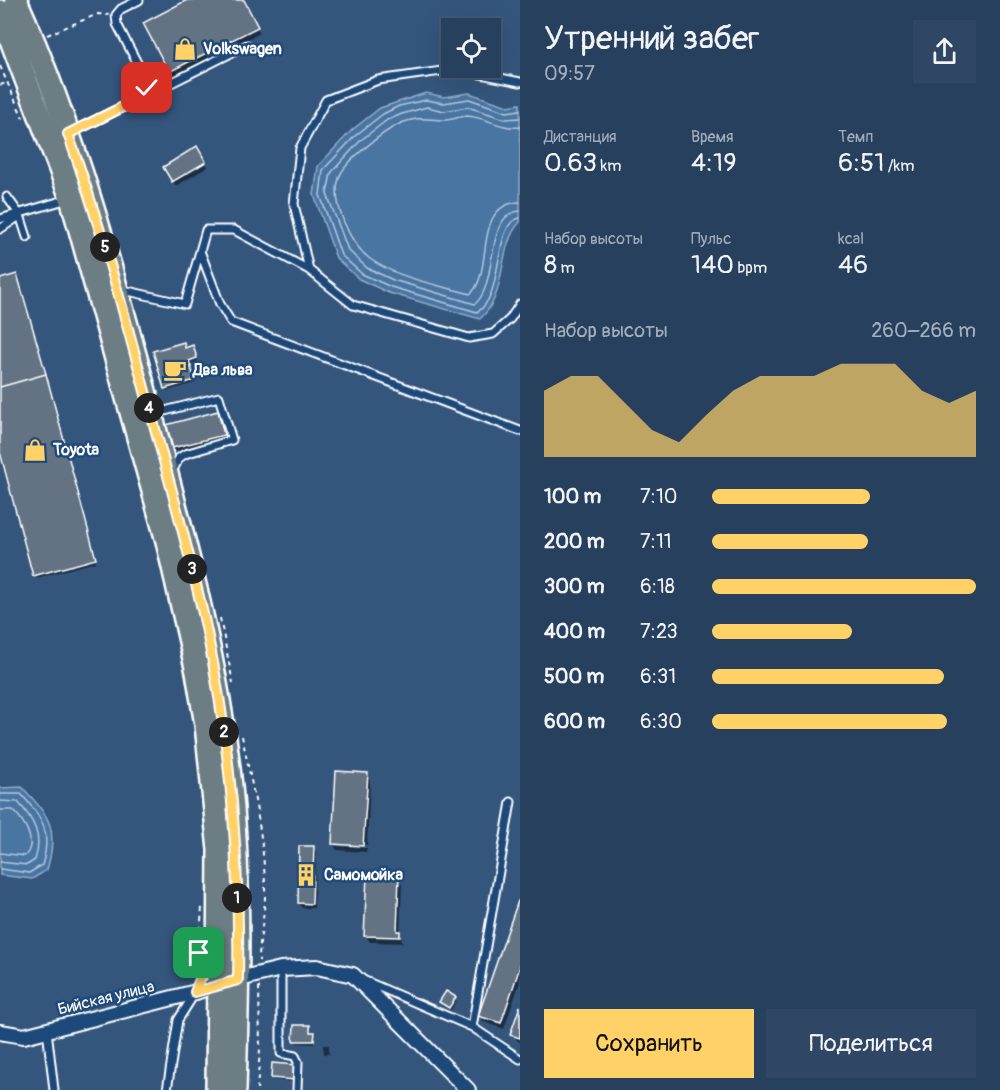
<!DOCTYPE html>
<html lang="ru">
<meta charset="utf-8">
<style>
:root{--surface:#27405e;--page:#2f4764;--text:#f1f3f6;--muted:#a4afbc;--line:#435973;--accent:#ffd166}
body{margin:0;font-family:Pangolin,sans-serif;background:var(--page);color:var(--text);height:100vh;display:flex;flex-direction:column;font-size:22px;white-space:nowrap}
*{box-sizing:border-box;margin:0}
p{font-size:20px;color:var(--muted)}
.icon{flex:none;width:33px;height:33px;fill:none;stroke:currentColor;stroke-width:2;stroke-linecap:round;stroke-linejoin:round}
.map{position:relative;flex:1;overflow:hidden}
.sheet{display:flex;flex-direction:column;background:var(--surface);width:480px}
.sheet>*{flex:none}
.buttons{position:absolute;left:441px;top:18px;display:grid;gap:12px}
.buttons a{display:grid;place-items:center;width:60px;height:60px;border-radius:0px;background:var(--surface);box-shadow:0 6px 24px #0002,0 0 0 2px var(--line);font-size:30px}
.pin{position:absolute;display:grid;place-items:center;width:51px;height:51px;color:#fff;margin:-26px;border-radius:12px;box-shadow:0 3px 9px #0006}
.km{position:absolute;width:30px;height:30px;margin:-15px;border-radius:50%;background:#222;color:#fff;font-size:16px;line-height:30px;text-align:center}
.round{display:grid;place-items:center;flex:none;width:63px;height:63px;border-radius:0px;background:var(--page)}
.head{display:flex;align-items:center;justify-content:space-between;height:102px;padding:0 24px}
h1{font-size:33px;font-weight:600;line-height:45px}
.metrics{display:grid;grid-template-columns:repeat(3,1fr);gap:9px;height:102px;padding:6px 24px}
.metrics div{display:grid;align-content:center}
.metrics b{font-size:26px;font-weight:600}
.metrics small{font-size:16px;font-weight:400}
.metrics p{font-size:16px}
.chart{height:168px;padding:12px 24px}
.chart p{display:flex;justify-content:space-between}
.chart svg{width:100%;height:108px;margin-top:6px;fill:var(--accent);opacity:.7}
.action{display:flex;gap:12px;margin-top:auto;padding:12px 24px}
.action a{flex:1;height:69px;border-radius:0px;background:var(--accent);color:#111;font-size:24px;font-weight:600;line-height:69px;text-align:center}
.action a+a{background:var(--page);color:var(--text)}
ul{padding:0 24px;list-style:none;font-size:20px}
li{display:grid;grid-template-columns:96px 72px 1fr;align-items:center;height:45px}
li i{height:15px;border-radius:8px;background:var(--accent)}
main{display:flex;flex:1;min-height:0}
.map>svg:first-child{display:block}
</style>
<main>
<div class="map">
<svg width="520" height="1090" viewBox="0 0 520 1090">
<rect width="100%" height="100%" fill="#34567d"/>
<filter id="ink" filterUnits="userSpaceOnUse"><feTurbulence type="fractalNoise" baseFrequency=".0167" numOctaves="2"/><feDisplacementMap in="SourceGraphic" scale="12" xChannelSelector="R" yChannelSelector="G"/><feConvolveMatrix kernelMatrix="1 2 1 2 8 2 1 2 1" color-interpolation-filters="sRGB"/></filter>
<g filter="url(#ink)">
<path fill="#4875a3" stroke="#91acc8" stroke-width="1.5" d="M426,93l18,4 25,-4 39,13 12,-2v118c-24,26 -11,71 -40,97l-91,-26 -30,-14 -23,-21 -22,-63 4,-29 34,-36 28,-22z
M22,787c28,30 37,41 25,83l-15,9 -32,-4v-87z"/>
<path fill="#0007" d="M190,0h53l17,33 -87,45 -28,-55z
M197,148l11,19 -32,19 -11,-19z
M18,278l78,284 -60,16 -36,-132v-166z
M185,349l9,1 4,11 -9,3 6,19 -28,8 -1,-3z
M219,416l5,22 -49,13 -7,-25z
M367,774l3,7 -3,64 -32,-2v3l32,2 -1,4 -29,-2 -4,-6z
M301,847h12l3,5 -2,56h-12l-3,-5z
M398,878l4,7 -2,49 3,9 -33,-1 -4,-6z
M520,903v79l-16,47 -20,-7 -4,-6z
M454,998l2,3 -5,9 -10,-8z
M520,1010v33l-8,-8z
M309,1026l1,7 5,3v8l-18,-1 -2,-3z
M323,1045h6v9h-5z
M297,1070l-1,12 -22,-2 -2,-3z"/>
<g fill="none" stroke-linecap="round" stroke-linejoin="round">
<path stroke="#b6c8da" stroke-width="1.5" d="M520,110l-13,2 -38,-13 -25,4 -18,-3 -27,6 -16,8 -27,21 -33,35 -3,25 21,60 21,19 29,13 86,25c28,-15 15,-90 43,-94
M520,118l-15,1 -37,-12 -24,4 -17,-4 -25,7 -15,6 -26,20 -30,33 -4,21 21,56 19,18 26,12 82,24c24,-20 9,-91 45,-93
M520,127c-20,2 -34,-10 -53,-11 -7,0 -15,4 -23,4 -17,0 -20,-4 -40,2 -16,6 -60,39 -65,56 -8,25 11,66 31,81 27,19 68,26 100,35 25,-20 1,-90 50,-92
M0,794h21c22,24 31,38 21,71l-13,8 -29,-4
M0,801l18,1c16,18 25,34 17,58l-8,5 -27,-3
M0,810h13c11,11 25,32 12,46l-25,-3"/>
</g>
<path fill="#647384" stroke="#fff" stroke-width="1.5" d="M187,0h57l14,27 -89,45 -26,-49z
M197,146l9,16 -34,20 -9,-15z
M17,274l29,100 -46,13v-108z
M184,342l1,6 8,-3 4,13 -8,3 6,19 -31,9 -11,-38z
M46,374l50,185 -63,17 -33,-124v-65z
M218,411l6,24 -52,13 -6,-23z
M336,771l32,2 -5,73 -31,-2z
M299,846h15l-2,58 -14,-1z
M367,876l32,1 -2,54h3v6l-36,-1z
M518,901h2v66l-19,56 -23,-7z
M446,991l10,6 -7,11 -10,-6z
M520,1006v32l-10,-3z
M294,1025h16v7h5l-1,9h-21z
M272,1063l24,2 -1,15 -24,-2z"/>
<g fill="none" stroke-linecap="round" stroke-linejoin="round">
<g stroke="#fff" stroke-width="11">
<path id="service" d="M143,97l104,-52
M70,133l73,-36 4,-9 -1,-8 -29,-56 -1,-9 5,-6 18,-9
M7,197l13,18 7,22
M0,219l68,-20
M0,229l18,-12
M200,251l20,53 11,18 289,109
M309,270l-15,-66 6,-56 26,-48 52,-20 78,-11 64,13
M119,289l66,15 21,-74h28l75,40 44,35 116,33 24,-4 17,-15 10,-15
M154,411l3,2 62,-16 13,43 -47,14 -6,4 -7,14
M281,969v84l14,3 3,6 -1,28
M363,980l109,47 39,-225
M472,1027l48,32
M47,1030l7,60
M167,1090l11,-70 17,-27"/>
</g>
<g stroke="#fff" stroke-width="18">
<path id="minor" d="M0,1032l24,4 172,-44 22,-8 63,-15 36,-2 36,8 115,115"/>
</g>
<g stroke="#fff" stroke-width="26">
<path id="primary" d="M16,0c60,134 98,276 136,417 32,122 66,243 79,369 10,101 7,203 4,304
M0,11l71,187 96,343 30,131 9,53 13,125 -2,240"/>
</g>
<path stroke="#fff" stroke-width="2" stroke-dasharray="4.5 4.5" stroke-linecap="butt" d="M47,35l51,-21 11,1
M0,66l23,52
M0,85l7,-2
M220,618l13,65
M242,736c10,50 22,99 23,151 1,24 -6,49 -6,74
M201,966l-2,-13 3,-47
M257,1090l3,-41 -1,-64"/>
<use href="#service" stroke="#1f4a7a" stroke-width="7"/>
<use href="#minor" stroke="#1f4a7a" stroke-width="14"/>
<use href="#primary" stroke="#6c7e84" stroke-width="21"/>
</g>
</g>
<g fill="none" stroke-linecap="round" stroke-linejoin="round" filter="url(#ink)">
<g stroke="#fff" stroke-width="12">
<path id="route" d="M147,88l-4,9 -75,37c34,94 59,191 85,287 19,70 39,140 54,211 24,114 33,231 31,348l-43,12 7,-18 -3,-21"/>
</g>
<use href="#route" stroke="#ffd166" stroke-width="8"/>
</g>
<defs>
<g id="shop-bare" transform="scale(1.8)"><path d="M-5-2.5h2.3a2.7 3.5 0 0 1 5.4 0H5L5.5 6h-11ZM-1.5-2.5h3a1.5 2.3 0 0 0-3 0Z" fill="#ffd166" stroke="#1f4a7a" stroke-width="2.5" paint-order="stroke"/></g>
<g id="cafe-bare" transform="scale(1.8)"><path d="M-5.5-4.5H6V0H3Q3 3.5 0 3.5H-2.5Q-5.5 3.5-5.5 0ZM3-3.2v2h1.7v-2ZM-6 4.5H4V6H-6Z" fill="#ffd166" stroke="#1f4a7a" stroke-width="2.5" paint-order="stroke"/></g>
<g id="building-bare" transform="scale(1.8)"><path d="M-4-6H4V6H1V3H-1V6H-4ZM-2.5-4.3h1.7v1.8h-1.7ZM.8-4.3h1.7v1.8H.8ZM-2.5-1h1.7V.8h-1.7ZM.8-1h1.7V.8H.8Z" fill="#ffd166" stroke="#1f4a7a" stroke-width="2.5" paint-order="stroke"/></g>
</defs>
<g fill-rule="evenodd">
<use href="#shop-bare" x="185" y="49"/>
<use href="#cafe-bare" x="175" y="370"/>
<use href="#shop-bare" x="35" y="450"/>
<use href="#building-bare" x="306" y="875"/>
</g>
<g text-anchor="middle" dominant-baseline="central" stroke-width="5" stroke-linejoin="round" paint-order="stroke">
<g font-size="16" font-weight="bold" fill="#fff" stroke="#1f4a7a" text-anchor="start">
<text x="203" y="49">Volkswagen</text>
<text x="193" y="370">Два льва</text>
<text x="53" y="450">Toyota</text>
<text x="324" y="875">Самомойка</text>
</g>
<g font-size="16" fill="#fff" stroke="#1f4a7a">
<text transform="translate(106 998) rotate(-14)">Бийская улица</text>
</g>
</g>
</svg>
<div class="buttons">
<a><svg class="icon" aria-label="locate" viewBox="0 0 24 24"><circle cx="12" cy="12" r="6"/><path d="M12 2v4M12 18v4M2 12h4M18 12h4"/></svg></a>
</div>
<div class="pin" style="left:199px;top:953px;background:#1e9e55"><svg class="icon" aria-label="arrive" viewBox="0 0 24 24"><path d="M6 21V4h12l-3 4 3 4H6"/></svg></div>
<div class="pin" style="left:147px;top:88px;background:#d93025"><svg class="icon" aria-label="check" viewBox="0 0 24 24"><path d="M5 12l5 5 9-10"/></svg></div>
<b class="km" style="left:237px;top:898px">1</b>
<b class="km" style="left:224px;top:732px">2</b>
<b class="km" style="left:192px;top:569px">3</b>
<b class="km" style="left:149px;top:408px">4</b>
<b class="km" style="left:105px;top:247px">5</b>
</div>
<section class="sheet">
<div class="head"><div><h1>Утренний забег</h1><p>09:57</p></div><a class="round"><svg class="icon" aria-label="share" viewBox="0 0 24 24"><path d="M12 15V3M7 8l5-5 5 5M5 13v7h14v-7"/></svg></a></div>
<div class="metrics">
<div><p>Дистанция</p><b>0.63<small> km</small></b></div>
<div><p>Время</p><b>4:19</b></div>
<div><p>Темп</p><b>6:51<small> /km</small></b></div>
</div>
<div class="metrics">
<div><p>Набор высоты</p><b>8<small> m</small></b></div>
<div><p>Пульс</p><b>140<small> bpm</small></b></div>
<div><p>kcal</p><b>46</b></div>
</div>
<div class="chart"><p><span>Набор высоты</span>260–266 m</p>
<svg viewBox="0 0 160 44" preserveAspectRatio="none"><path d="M0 44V17L10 11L20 11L30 22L40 33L50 38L60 27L70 17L80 11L90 11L100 11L110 6L120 6L130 6L140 17L150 22L160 17V44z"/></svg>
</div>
<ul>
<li><b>100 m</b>7:10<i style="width:60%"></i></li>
<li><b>200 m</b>7:11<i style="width:59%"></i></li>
<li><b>300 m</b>6:18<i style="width:100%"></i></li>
<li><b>400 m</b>7:23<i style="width:53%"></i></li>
<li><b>500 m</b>6:31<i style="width:88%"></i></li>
<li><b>600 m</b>6:30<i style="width:89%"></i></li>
</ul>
<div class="action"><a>Сохранить</a><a>Поделиться</a></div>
</section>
</main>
